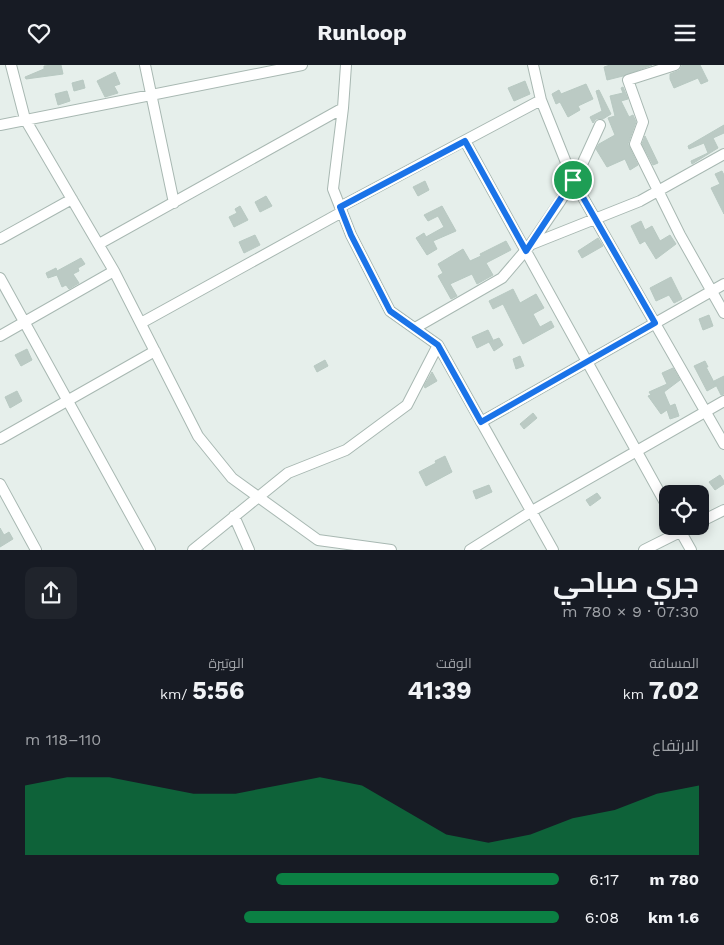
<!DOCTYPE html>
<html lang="ar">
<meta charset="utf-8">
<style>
:root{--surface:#171b24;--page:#20242c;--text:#f1f3f6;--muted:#9ea1a6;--accent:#0b8043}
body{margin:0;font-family:"Work Sans",Cairo,sans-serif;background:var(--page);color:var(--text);direction:rtl;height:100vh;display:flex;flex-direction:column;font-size:19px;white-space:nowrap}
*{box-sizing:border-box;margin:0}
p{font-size:16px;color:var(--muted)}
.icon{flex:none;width:28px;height:28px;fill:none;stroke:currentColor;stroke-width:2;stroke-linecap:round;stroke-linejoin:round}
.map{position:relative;height:485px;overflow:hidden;direction:ltr}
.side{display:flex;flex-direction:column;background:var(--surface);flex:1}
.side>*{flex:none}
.buttons{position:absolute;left:659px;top:420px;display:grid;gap:10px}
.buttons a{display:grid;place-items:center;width:50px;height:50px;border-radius:10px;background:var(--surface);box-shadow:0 2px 12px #0003;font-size:25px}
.pin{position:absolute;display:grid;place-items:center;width:42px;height:42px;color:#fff;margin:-21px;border:2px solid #fff;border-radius:50%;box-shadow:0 1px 5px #0007}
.round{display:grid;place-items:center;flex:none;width:52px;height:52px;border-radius:10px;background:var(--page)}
.headline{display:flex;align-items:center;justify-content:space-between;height:85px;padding:0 25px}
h1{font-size:28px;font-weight:700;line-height:38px}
.metrics{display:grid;grid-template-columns:repeat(3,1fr);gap:8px;height:85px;padding:5px 25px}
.metrics div{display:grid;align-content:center}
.metrics b{font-size:25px;font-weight:700}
.metrics small{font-size:14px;font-weight:400}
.metrics p{font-size:14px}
.chart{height:140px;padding:10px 25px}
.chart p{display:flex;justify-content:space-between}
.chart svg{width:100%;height:90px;margin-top:5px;fill:var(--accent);opacity:.7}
ul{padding:0 25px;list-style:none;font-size:16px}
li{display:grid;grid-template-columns:80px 60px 1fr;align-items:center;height:38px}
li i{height:12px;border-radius:6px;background:var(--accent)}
header{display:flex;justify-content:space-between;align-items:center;height:65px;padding:0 25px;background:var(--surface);font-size:22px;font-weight:700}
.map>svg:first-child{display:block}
</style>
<header><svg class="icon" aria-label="menu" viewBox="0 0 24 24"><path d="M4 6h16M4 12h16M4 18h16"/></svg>Runloop<svg class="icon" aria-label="heart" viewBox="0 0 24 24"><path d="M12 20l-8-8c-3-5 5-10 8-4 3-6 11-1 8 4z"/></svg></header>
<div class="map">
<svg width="724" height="485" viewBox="0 0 724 485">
<rect width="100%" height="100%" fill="#e6efeb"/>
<path fill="#bbcac4" stroke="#b8c9c2" d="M52,0h9l2,9 -37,5 -1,-2 19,-8v-3z
M610,0h42l-29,11 -16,4 -3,-13z
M682,0h18l8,16 -7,3 -3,-6 -24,10 -4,-9v-5l10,-4z
M115,7l5,12 -6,2 4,7 -13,4 -8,-16z
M83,15l2,8 -11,3 -2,-8z
M525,16l5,13 -16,7 -6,-13z
M586,19l7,15 -15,7 2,4 -12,7 -8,-15 -4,2 -4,-10 7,-4 2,4z
M623,22l5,12 -7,2 8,16 4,-2 3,7 -8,22 10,21 -8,5 -5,-11 -18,8 -11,-18 3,-5 16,-9 -7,-17 7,-2 -5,-20 13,-3 -2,-5z
M599,25l12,24 -8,5h-7l-3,4 -3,-6 12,-6 -6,-20z
M67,26l3,10 -12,4 -3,-11z
M724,60v8l-11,5 5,10 -26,16 -1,-3 17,-8 -4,-10 -15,6 -1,-3z
M645,71l13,27 -5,2 -11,-21z
M722,106l2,4v39l-13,-26 9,-4 -5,-10z
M425,116l4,9 -11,6 -5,-9z
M266,131l6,10 -12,6 -5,-10z
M240,141l8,14 -14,7 -5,-10 8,-4 -2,-4z
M442,141l14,25 -23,10 4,8 -10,6 -11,-17 8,-5 2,4 18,-10 -6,-11 -10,5 -4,-6z
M641,156l4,9 7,-4 8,15 10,-6 6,9 -20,15 -11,-18 -5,3 -9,-18z
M255,170l5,10 -16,8 -5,-11z
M598,173l5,8 -21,12 -4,-7z
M506,176l5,9 -25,13 7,12 -16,9 -5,-10 -22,10 7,12 -6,3 -13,-23 5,-3 -5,-9 25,-15 7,12 11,-5 -1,-2z
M81,193l4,6 -7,4 1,3 -6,3 6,9 -10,6 -3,-4 -4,2 -5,-12 -9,3 -2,-5 10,-5 1,3z
M671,212l11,22 -8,4 -5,-8 -13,6 -6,-13z
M513,224l7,14 16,-9 8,14 -11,6 7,13 11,-6 3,6 -31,17 -20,-40 -10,5 -4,-8z
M709,250l4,11 -10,4 -4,-11z
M488,265l5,10 -16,8 -5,-11z
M499,273l4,7 -9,6 -5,-9z
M27,284l5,11 -11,6 -6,-11z
M520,291l4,10 -8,3 -3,-10z
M325,295l3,6 -11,6 -3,-6z
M705,296l3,6h-2l10,19 -9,5 -13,-25z
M673,303l7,12 -16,12 6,14 5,-2 4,12 -9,3 -3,-9 -6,4 -13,-18 3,-1 -2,-3 18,-8 -5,-11z
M432,307l5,9 -12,7 -1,-2z
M724,311v18l-3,1 -7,-14z
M17,326l5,10 -12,7 -5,-11z
M533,348l4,5 -13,11 -4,-5z
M445,391l7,16 -26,14 -7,-14 17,-9 -1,-2z
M720,410l4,6v3l-9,6 -6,-8z
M489,420l3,7 -16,7 -3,-8z
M597,428l4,5 -11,8 -4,-6z
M0,463l4,7 5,-3 4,7 -13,8z"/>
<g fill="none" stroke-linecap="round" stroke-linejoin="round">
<g stroke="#a8b8b2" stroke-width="12">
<path id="minor" d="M11,0l14,54 89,152 84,165 34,42 86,62 73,10
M145,0l29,138
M346,0l-3,43 -10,81 18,46 39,76 48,34 115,205
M533,0l8,35 32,80 151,264
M675,0l-47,15 15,42 -8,22 45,91 44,78
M0,60l302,-60
M465,76l203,367
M340,142l201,-107
M0,174l72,-40
M99,179l244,-136
M532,179l108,-43 84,-47
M0,213l150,272
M141,258l201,-111
M415,263l87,-50 29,-34 28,-41 20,-32 21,-46
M0,271l114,-65
M481,357l243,-138
M0,374l155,-88
M0,419l36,66
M234,451l15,34
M700,457l24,-12
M678,462l13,23
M193,485l95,-77 58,-23 61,-45 31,-60
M470,485l62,-39 192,-110
M644,485l48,-24"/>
</g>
<use href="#minor" stroke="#fff" stroke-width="10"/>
</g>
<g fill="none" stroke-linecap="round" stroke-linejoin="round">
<g stroke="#fff" stroke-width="10">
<path id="route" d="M465,76l61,110 47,-71 82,143 -174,99 -43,-77 -48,-34 -39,-76 -11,-28z"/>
</g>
<use href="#route" stroke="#1a73e8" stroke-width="6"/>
</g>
</svg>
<div class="buttons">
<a><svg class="icon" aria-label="locate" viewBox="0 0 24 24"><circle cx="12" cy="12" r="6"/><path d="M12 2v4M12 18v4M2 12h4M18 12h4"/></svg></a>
</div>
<div class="pin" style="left:573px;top:115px;background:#1e9e55"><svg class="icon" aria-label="arrive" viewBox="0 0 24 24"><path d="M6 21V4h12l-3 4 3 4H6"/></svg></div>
</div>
<section class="side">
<div class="headline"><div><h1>جري صباحي</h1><p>07:30 · 9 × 780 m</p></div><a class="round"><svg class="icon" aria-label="share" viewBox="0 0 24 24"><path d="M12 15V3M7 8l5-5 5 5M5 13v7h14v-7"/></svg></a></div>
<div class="metrics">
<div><p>المسافة</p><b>7.02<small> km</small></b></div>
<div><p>الوقت</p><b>41:39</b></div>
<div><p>الوتيرة</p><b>5:56<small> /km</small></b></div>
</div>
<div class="chart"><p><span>الارتفاع</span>110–118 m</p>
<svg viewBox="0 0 160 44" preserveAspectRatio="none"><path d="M0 44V10L10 6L20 6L30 10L40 14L50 14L60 10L70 6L80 10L90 22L100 34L110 38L120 34L130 26L140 22L150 14L160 10V44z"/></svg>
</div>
<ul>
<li><b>780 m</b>6:17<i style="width:53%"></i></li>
<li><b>1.6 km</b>6:08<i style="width:59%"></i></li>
</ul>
</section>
